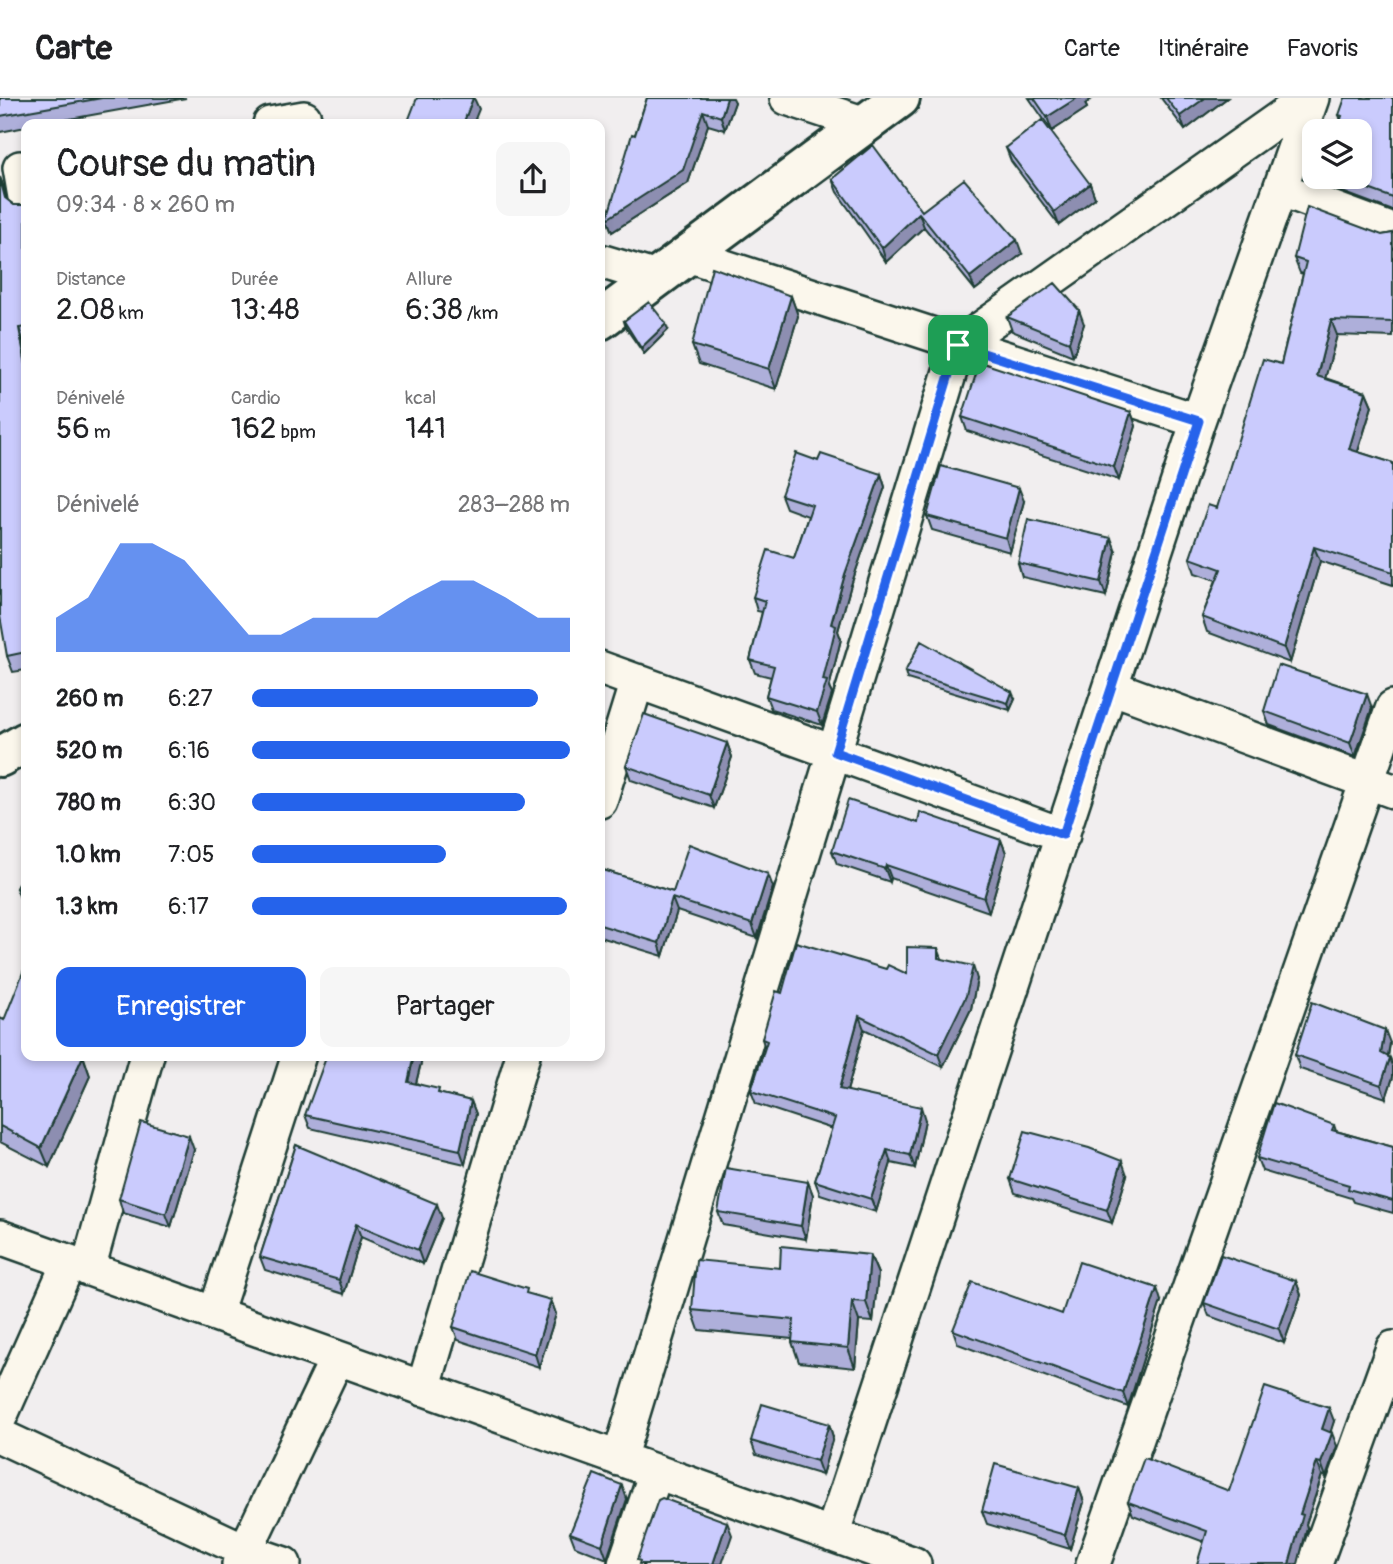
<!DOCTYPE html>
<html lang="fr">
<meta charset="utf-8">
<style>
:root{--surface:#fff;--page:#f6f6f6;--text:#202124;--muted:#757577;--line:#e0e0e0;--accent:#2563eb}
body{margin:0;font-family:Pangolin,sans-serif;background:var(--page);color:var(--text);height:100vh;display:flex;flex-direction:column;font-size:26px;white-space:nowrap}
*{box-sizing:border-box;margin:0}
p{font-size:23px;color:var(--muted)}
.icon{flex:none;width:38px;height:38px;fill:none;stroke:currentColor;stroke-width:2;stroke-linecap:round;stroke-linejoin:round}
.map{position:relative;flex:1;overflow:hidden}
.panel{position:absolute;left:21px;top:21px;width:584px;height:942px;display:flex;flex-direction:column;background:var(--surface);border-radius:14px;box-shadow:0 4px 10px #0003}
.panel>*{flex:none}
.fabs{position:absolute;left:1302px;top:21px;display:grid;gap:14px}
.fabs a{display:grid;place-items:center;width:70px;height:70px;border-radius:14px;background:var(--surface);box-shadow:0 4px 10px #0003;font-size:35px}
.pin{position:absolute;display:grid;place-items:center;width:60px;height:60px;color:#fff;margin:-30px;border-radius:14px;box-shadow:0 4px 10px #0006}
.round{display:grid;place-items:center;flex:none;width:74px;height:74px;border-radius:14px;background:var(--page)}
.head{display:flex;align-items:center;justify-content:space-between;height:119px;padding:0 35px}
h1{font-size:38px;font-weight:600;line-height:52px}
.metrics{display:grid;grid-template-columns:repeat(3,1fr);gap:10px;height:119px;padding:7px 35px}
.metrics div{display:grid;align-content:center}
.metrics b{font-size:30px;font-weight:600}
.metrics small{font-size:19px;font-weight:400}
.metrics p{font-size:19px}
.chart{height:196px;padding:14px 35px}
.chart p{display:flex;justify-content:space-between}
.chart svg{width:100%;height:126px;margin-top:7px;fill:var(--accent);opacity:.7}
.action{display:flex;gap:14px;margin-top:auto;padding:14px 35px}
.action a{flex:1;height:80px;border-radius:14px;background:var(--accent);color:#fff;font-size:28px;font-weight:600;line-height:80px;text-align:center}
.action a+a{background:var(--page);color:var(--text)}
ul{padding:0 35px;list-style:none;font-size:23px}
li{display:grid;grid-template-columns:112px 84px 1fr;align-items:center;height:52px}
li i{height:18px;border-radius:9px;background:var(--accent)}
header{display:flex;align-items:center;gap:42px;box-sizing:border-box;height:98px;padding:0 35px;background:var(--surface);border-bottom:2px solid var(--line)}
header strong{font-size:33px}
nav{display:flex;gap:38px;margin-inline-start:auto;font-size:24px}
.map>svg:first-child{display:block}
</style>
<header>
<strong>Carte</strong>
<nav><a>Carte</a><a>Itinéraire</a><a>Favoris</a></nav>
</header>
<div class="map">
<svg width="1393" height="1466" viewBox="0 0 1393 1466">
<rect width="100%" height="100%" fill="#f1eeef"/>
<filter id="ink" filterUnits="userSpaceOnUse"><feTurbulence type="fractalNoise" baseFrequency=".0143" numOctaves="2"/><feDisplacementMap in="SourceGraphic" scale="14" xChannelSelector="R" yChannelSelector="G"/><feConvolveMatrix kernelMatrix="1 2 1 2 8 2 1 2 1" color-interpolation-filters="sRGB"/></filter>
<g filter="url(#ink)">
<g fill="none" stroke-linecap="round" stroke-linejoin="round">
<g stroke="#1f3d34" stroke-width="38">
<path id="street" d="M787,0l78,26
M270,26l34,-6
M20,70l6,35
M1280,91l113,42
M688,157l510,166
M600,163l57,17
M600,570l463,167
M1111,589l282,104
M600,703l37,-120
M0,1139l914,327
M88,1171l59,-214
M215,1216l84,-259
M423,1291l100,-334
M0,1319l69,-155
M0,1338l246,115 38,13
M619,1361l339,-1114 350,-247
M832,1437l366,-1114 114,-323
M239,1466l98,-206
M625,1466l31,-92
M1093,1466l300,-857
M1315,1466l78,-216"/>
</g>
<g stroke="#1f3d34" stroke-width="44">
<path id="secondary" d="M600,222l300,-222
M0,659l26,-15"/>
</g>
<use href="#street" stroke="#fbf7ec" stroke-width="33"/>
<use href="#secondary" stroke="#fbf7ec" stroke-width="38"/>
</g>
<path fill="#aeafda" stroke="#1f3d34" stroke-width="2" d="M0,0h186l-144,26h-16v3l-26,5z
M647,0l88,4 -10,28 -17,-5 -20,58 -76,49 -5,-13z
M1029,0h64l-8,6 2,4 -35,23z
M1161,0h66l-42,32z
M1393,0v113l-64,-24 -4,-10h35l-21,-62z
M1006,50l84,36 5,14 -36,27 -48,-64z
M832,81l90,32 100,43 -47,36 -51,-63 -38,35 -49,-70z
M4,89l3,13 7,5h10l2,-1v140l-1,1 1,5v320l-13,2 -6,-16z
M1393,135v104l-56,-2 -12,43 41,14 6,14 -14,46 35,11v122l-73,-24 -30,102 -83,-31 -5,-15 14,-37 -21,-7 -5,-15 27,-50 64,-144 22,-90 -3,-1 -6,-15 88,-23z
M791,198l7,20 -22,73 -77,-25 -7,-19z
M1007,219l77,7 -11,32 -61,-25z
M624,223l44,9 -24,24 -18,-26z
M1131,314l5,14 -17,54 -152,-49 -5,-14z
M818,363l63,13 4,13 -35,101 -12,43 3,8 -12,49 3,6 -10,31 -51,-16 -5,-13 5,-19 -16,-4 -5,-13 12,-48 -5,-1 -4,-14 41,-39 14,-42 -22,-8 -5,-13z
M1024,403l-14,51 -78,-22 -5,-14z
M1116,453l-10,45 -84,-19 -4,-14z
M905,574l110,27 -5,11 -103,-31z
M1372,610l-17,49 -86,-32 -5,-14z
M727,645l5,14 -18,51 -83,-28 -5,-14z
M918,725l83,17 5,13 -17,59 -98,-34 -1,4 -53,-18 -5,-13z
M26,771v40l-2,-1 -8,-20z
M600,771l73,23 100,-5 -16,51 -80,-27 -14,45 -63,-19z
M942,861l35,20 -6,30 -28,58 -79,-38 -17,62 78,29 -10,48 -24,-5 -15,49 -56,-18 -5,-13 17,-52 -76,-25 -5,-13 14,-43 -3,-9 20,-46 104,-24 21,5z
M0,920l26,37h57l7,21 -41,91 -49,-25z
M1390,945l-2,14 2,1 3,8v11l-7,21 -86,-29 -5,-14z
M423,957l-7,28 25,11 30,7 5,13 -11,50 -155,-36 -5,-13z
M1334,1027l2,6 57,16v66l-40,-11 -2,-4 -89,-27 -5,-13z
M296,1047l146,73 -19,46 -62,-27 -17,57 -79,-24 -5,-13z
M194,1052l-23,77 -48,-14 -4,-14z
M1127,1077l-15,48 -97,-30 -5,-14z
M808,1084l5,13 -7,44 -83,-14 -5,-13z
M870,1157l8,19 -5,48 -14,-1 -4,47 -56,-6 -7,-20v-3l-93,-9 -7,-20 88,-42z
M1296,1183l5,14 -17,48 -75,-27 -5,-13z
M551,1202l5,14 -17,53 -81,-27 -5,-13z
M1161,1203l-33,106 -170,-63 -5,-14 109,-16z
M1334,1323l-4,11 7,14 -11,31 -4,-2 -16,49 1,4 -103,14 -71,-27 -5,-13 101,-11z
M829,1326l4,13 -11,38 -66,-20 -5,-14z
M1079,1390l5,14 -14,47 -83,-25 -5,-13z
M627,1401l-20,60 -32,-13 -5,-13z"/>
<path fill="#8d8eb1" stroke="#1f3d34" stroke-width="2" d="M473,0h1l5,11 -6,15h-10z
M727,0h6l2,4 -10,28 -4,-13z
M1077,0h16l-8,6 2,4 -35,23 -5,-14z
M1205,0h22l-42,32 -5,-14z
M703,13l5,14 -20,58 -76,49 -5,-13z
M0,79l4,10 7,28 -6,-17z
M1090,86l5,14 -36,27 -5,-13z
M919,115l5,14 -38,35 -4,-14z
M1017,142l5,14 -47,36 -5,-13z
M791,198l7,20 -22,73 -7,-20z
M1079,212l5,14 -11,32 -4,-14z
M1331,222l6,15 -15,55 -5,-14z
M666,226l2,6 -24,24 -3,-6z
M19,230l6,17 1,20z
M1366,294l6,14 -18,58 -5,-15z
M1131,314l5,14 -17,54 -5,-13z
M881,376l4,13 -35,101 -12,43 3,8 -12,49 3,6 -10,31 -5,-13 14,-88 14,-50z
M1019,390l5,13 -14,51 -4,-14z
M1111,440l5,13 -10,45 -5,-14z
M1314,449l6,14 -30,102 -6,-15z
M1012,594l3,7 -5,11 -2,-7z
M1367,596l5,14 -17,49 -5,-14z
M727,645l5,14 -18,51 -5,-13z
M1001,742l5,13 -17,59 -5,-14z
M886,767l5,13 -1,4 -5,-13z
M768,776l5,13 -16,51 -5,-14z
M672,800l5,13 -14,45 -4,-13z
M938,850l5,13 -5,-3z
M973,868l4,13 -6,30 -28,58 -5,-13z
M859,918l5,13 -20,73 -5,-13z
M1385,932l5,13 -4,24 -5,-14z
M414,957h9l-10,40 -5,-13z
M83,958l7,20 -41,91 -8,-19z
M1390,960l3,8v11l-7,21 -5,-13z
M471,1003l5,13 -11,50 -5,-14z
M921,1009l4,13 -10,48 -5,-13z
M189,1038l5,14 -23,77 -5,-13z
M887,1052l4,13 -15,49 -5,-13z
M1122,1063l5,14 -15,48 -5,-13z
M808,1084l5,13 -7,44 -5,-13z
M437,1106l5,14 -19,46 -5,-14z
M356,1126l5,13 -17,57 -5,-14z
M870,1157l8,19 -5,48 -7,-20z
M1296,1183l5,14 -17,48 -5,-14z
M1157,1190l4,13 -33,106 -5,-14z
M551,1202l5,14 -17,53 -4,-13z
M852,1203l7,20 -4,47 -7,-20z
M1329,1310l5,13 -7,22 -5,-14z
M829,1326l4,13 -11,38 -5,-14z
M1332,1335l5,13 -11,31 -5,-14z
M1317,1364l5,13 -16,49 1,4 -9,36h-9l11,-50z
M622,1387l5,14 -20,60 -5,-14z
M1079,1390l5,14 -14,47 -5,-14z
M727,1424l5,13 -10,29h-9z"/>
<path fill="#cacbfd" stroke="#1f3d34" stroke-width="2" d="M0,0h102l-102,18z
M417,0h56l-10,26h-56z
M647,0h80l-6,19 -18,-6 -20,59 -76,49 25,-85 3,1z
M1034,0h43l-30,19z
M1166,0h39l-25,18z
M1345,0h48v100l-57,-21h24v-46h-23l5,-15 -3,-1z
M1042,22l48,64 -36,28 -48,-64z
M873,47l49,66 42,-32 53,61 -47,37 -51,-64 -37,35 -50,-69z
M0,81l5,19 9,7h10l2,-1v123l-7,1 7,37v287l-19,4 -7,-40z
M1307,109l75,28 11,-2v89l-62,-2 -14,56 49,16 -17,57 44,14v109l-79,-25 -30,101 -82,-31 19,-48 -31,-11 18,-53 9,3 46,-149 18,5 25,-102 -12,-4z
M712,169l79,29 -22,73 -77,-24z
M1055,185l24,27 -10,32 -62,-25z
M649,204l17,22 -25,24 -17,-27z
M980,264l151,50 -17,55 -152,-50z
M796,355l22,8 3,-7 60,20 -36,100 -14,50 5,2 -13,54 4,1 -10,31 -51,-16 8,-30 -24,-6 15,-59 -12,-4 15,-47 26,8 18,-53 -31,-10z
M941,368l78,22 -13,50 -79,-22z
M1028,421l83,19 -10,44 -83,-19z
M921,543l91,51 -4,11 -103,-31z
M1278,567l89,29 -17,49 -86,-32z
M644,616l83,29 -18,52 -83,-29z
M848,702l70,23 2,-11 81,28 -17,58 -98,-33 -1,4 -53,-18z
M689,746l79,30 -16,50 -80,-26 -13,45 -59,-18v-56l73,23z
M26,771v24l-10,-5z
M796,844l90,27 2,-4 19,9v-27l31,1v10l35,8 -7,30 -28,58 -79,-38 -20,73 82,18 -11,48 -23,-5 -16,49 -56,-18 20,-63 -84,-27 16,-50 -5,-2 14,-48 6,2z
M24,872l2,1v84h54l3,1 -42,92 -41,-22v-108l4,2z
M1312,904l73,28 -4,23 9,5 -9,27 -86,-30z
M327,957h87l-6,27 31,7 -1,4 33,8 -11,49 -155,-35z
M1274,1005l60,22 -2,5 61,17v54l-45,-12 1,-4 -92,-27z
M141,1024l48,14 -23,78 -47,-15z
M1025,1033l64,17 33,13 -15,49 -97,-31z
M296,1047l141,59 -19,46 -62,-26 -17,56 -79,-23z
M726,1070l82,14 -7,44 -83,-14z
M781,1148l89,9 -4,47 -14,-1 -4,47 -56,-6 2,-22 -102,-10 4,-50 84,8z
M1221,1157l75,26 -17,48 -75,-26z
M1079,1164l78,26 -34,105 -170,-63 19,-48 90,32z
M470,1173l57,18 -1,4 25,7 -16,54 -82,-27z
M1265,1289l64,21 -7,21 10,4 -11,30 -4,-1 -17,52 3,1 -14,49h-92l10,-33 -79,-29 16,-44 85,33z
M762,1306l67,20 -12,37 -66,-20z
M995,1366l84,24 -14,47 -83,-24z
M594,1376l28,11 -20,60 -32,-12z
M662,1400l65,24 -14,42h-74l1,-3 -3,-1 21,-60z"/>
</g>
<g fill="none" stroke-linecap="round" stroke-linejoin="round" filter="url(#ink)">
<g stroke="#fff" stroke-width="14">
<path id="route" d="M958,247l241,76 -136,414 -228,-83z"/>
</g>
<use href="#route" stroke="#2563eb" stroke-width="9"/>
</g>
</svg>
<div class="fabs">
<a><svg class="icon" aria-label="layers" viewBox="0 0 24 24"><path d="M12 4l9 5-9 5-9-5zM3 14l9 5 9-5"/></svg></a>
</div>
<div class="pin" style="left:958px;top:247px;background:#1e9e55"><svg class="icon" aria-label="arrive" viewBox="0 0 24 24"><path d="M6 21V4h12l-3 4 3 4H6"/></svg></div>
<section class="panel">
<div class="head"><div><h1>Course du matin</h1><p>09:34 · 8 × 260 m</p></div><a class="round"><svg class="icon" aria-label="share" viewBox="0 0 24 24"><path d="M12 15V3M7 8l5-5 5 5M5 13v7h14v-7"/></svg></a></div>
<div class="metrics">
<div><p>Distance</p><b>2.08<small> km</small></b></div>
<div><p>Durée</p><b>13:48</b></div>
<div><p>Allure</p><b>6:38<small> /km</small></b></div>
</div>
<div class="metrics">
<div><p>Dénivelé</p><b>56<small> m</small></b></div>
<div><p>Cardio</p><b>162<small> bpm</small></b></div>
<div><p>kcal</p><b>141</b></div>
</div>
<div class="chart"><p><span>Dénivelé</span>283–288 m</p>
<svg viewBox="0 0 160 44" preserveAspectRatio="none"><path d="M0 44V32L10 25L20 6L30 6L40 12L50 25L60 38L70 38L80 32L90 32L100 32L110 25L120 19L130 19L140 25L150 32L160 32V44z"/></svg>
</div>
<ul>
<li><b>260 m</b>6:27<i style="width:90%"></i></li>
<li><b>520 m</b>6:16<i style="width:100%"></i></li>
<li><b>780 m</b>6:30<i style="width:86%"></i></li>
<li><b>1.0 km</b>7:05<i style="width:61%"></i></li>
<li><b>1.3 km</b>6:17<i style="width:99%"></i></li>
</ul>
<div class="action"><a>Enregistrer</a><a>Partager</a></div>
</section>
</div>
